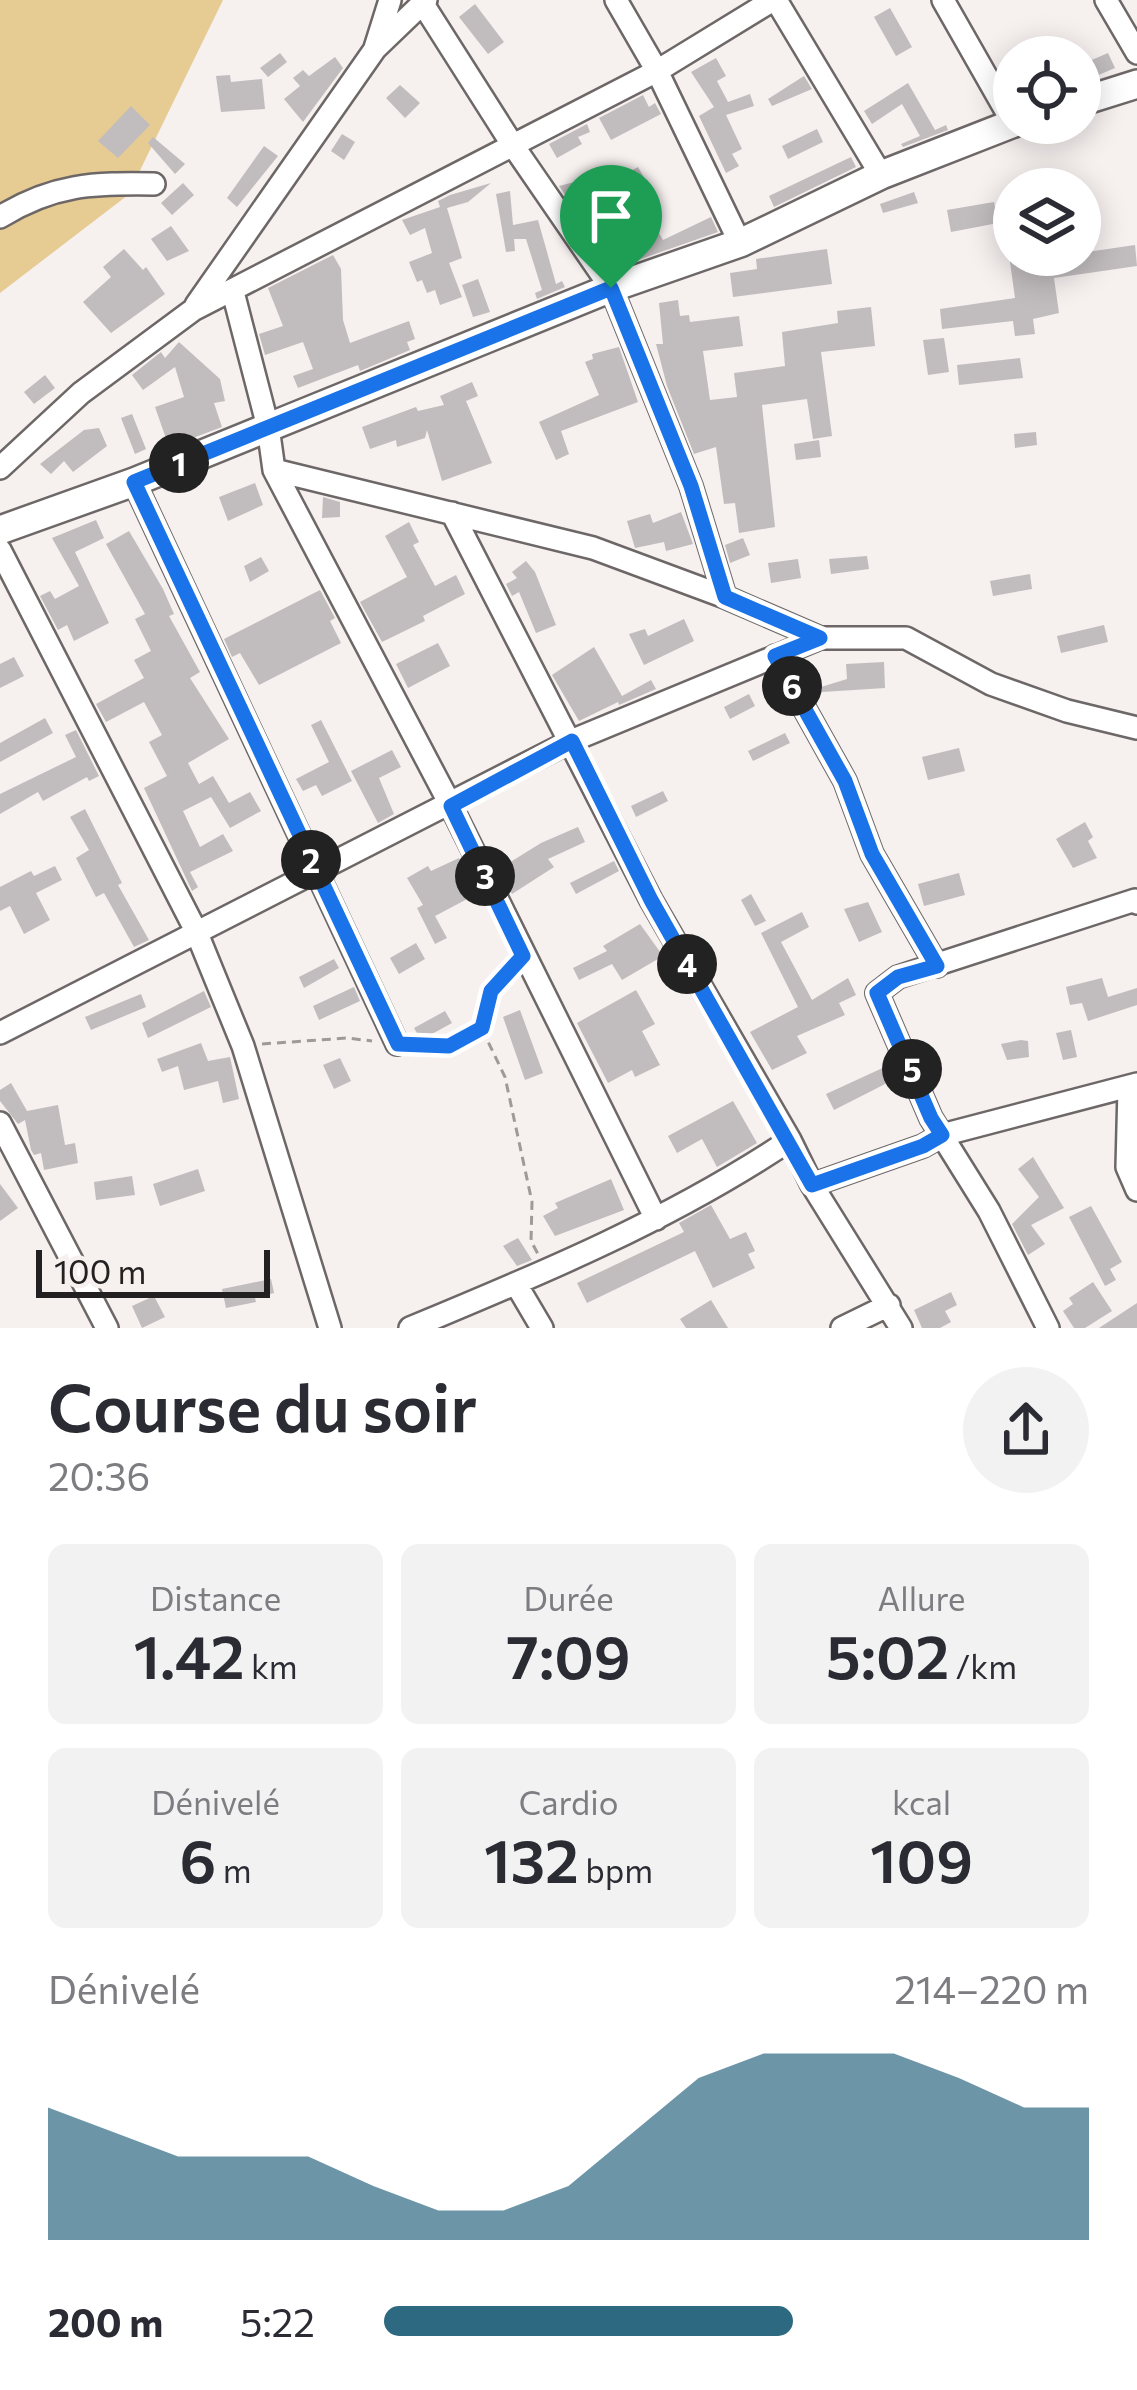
<!DOCTYPE html>
<html lang="fr">
<meta charset="utf-8">
<style>
:root{--surface:#fff;--page:#f2f2f3;--text:#2b2b33;--muted:#7c7c81;--accent:#2e6982}
body{margin:0;font-family:Commissioner,sans-serif;background:var(--page);color:var(--text);height:100vh;display:flex;flex-direction:column;font-size:45px;white-space:nowrap}
*{box-sizing:border-box;margin:0}
p{font-size:39px;color:var(--muted)}
.icon{flex:none;width:66px;height:66px;fill:none;stroke:currentColor;stroke-width:2;stroke-linecap:round;stroke-linejoin:round}
.map{position:relative;height:1328px;overflow:hidden}
.side{display:flex;flex-direction:column;background:var(--surface);flex:1}
.side>*{flex:none}
.tools{position:absolute;left:993px;top:36px;display:grid;gap:24px}
.tools a{display:grid;place-items:center;width:108px;height:108px;border-radius:50%;background:var(--surface);box-shadow:0 6px 30px #0003;font-size:60px}
.scale{position:absolute;left:36px;bottom:30px;width:234px;box-sizing:border-box;padding-left:12px;border:6px solid #222020;border-top:0;font-size:33px;line-height:42px;white-space:nowrap;color:#222020;-webkit-text-stroke:9px #f6f0ef;paint-order:stroke}
.pin{position:absolute;display:grid;place-items:center;width:102px;height:102px;color:#fff;margin:-123px -51px;border-radius:50% 50% 50% 0;rotate:-45deg;box-shadow:0 0 12px #0007}
.pin .icon{rotate:45deg}
.km{position:absolute;width:60px;height:60px;margin:-30px;border-radius:50%;background:#222;color:#fff;font-size:33px;line-height:60px;text-align:center}
.round{display:grid;place-items:center;flex:none;width:126px;height:126px;border-radius:63px;background:var(--page)}
.headline{display:flex;align-items:center;justify-content:space-between;height:204px;padding:0 48px}
h1{font-size:66px;font-weight:600;line-height:90px}
.stats{display:grid;grid-template-columns:repeat(3,1fr);gap:18px;height:204px;padding:12px 48px}
.stats div{display:grid;align-content:center;border-radius:18px;background:var(--page);text-align:center}
.stats b{font-size:60px;font-weight:600}
.stats small{font-size:33px;font-weight:400}
.stats p{font-size:33px}
.chart{height:336px;padding:24px 48px}
.chart p{display:flex;justify-content:space-between}
.chart svg{width:100%;height:216px;margin-top:12px;fill:var(--accent);opacity:.7}
ul{padding:0 48px;list-style:none;font-size:39px}
li{display:grid;grid-template-columns:192px 144px 1fr;align-items:center;height:90px}
li i{height:30px;border-radius:15px;background:var(--accent)}
.map>svg:first-child{display:block}
</style>
<div class="map">
<svg width="1137" height="1328" viewBox="0 0 1137 1328">
<rect width="100%" height="100%" fill="#f6f0ef"/>
<path fill="#e6cb92" d="M0,0h223l-95,195 -128,98z"/>
<path fill="#c1bcbe" d="M475,4l29,38 -16,12 -29,-37z
M890,8l22,39 -16,9 -22,-39z
M280,53l7,9 -19,15 -8,-9z
M1108,53l7,15 -35,15v-18z
M335,57l8,11 -40,54 -19,-23 16,-13 -7,-8 10,-8 6,6z
M716,58l10,18 -9,5 11,21 22,-8 4,12 -28,9 16,34 -10,5 7,12 -13,7 -27,-57 15,-9 -23,-35z
M230,75l1,7 31,-3 3,30 -44,3 -5,-36z
M804,76l8,13 -40,17 -4,-7z
M908,83l27,47 11,-5 2,5 -45,17 -2,-3 19,-8 -18,-32 -30,20 -8,-13z
M400,85l20,18 -15,15 -19,-20z
M643,95l6,12 6,-4 6,11 -50,26 -12,-22z
M131,106l19,19 -32,33 -20,-17z
M587,124l3,8 -12,5 4,7 -25,14 -8,-14z
M817,129l6,13 -35,17 -6,-13z
M342,134l13,8 -11,18 -13,-9z
M153,137l32,27 -10,10 -27,-31z
M264,146l14,10 -41,51 -10,-9z
M851,157l5,10 -82,40 -5,-11z
M638,167l20,35 -13,7 18,31 48,-23 7,15 -103,36 -9,-14 36,-16 -31,-56z
M578,181l17,25 -16,9 -20,-29z
M183,183l11,12 -22,20 -11,-12z
M491,183l-23,19 -21,6 15,50 -13,5 13,34 -22,8 -5,-15 -8,3 -5,-13 -5,2 -8,-20 23,-9 -7,-25 -15,7 -8,-15 38,-13 -2,-6 12,-6z
M510,191l3,34 25,-5 18,64 6,-3 3,6 -28,12 -2,-6 7,-3 -16,-51h-12l1,12 -9,1 -10,-58z
M914,192l4,11 -35,10 -3,-9z
M994,202l4,21 -47,9 -4,-22z
M171,226l18,25 -22,10 -16,-22z
M1135,245l2,21 -83,12 5,35 -26,6 2,15 -20,2 -2,-15 -71,8 -2,-20 75,-11 -6,-43h30v4z
M124,249l19,21 3,-3 19,27 -54,39 -28,-31 28,-25 -8,-10z
M827,249l5,35 -99,13 -3,-24 27,-4 -1,-10z
M333,255l8,14 2,51 7,23 59,-22 6,18 -8,3 3,8 -50,21 -2,-6 -60,23 -5,-12 20,-7 -10,-27 -38,13 -6,-21 24,-8 -15,-38z
M478,279l12,33 -17,5 -11,-32z
M678,300l2,16 9,-1 1,7 49,-6 4,30 -40,5 7,49 27,-3 -3,-24 51,-7 -3,-34 56,-9 -1,-12 34,-4 4,39 -54,6 11,84 -19,3 -6,-40 -45,6 13,122 -36,6 -4,-30 -11,1 -8,-57 -22,7 -27,-68 -11,-42h7l-4,-41z
M944,338l5,34 -21,3 -5,-35z
M179,342l41,37 5,22 -11,2 8,24 -53,20 -14,-40 29,-10 -9,-30 -32,23 -11,-15 29,-23 4,6z
M619,347l19,55 -77,29 8,23 -13,6 -17,-38 60,-27 -14,-33 8,-3 -1,-5z
M1020,358l3,20 -64,7 -2,-20z
M45,375l10,13 -21,16 -10,-12z
M472,382l6,14 -12,5 26,62 -50,18 -15,-51 -2,8 -28,9 -1,-7 -26,9 -8,-22 54,-20 2,4 26,-6 -4,-9z
M132,414l14,35 -11,5 -14,-36z
M99,428l8,18 -34,26 -9,-11 -13,13 -11,-10 44,-34z
M1036,432l1,13 -22,3 -1,-14z
M819,440l2,17 -25,3 -2,-16z
M255,483l8,22 -35,16 -9,-24z
M323,497l17,5v15l-18,1z
M681,512l12,32 -27,7 -2,-9 -29,6 -8,-27 23,-7 3,9z
M96,520l8,18 -29,14 34,71 -35,18 -7,-16 -9,5 -18,-34 10,-5 5,8 24,-13 -27,-48z
M409,522l10,20 -6,3 22,41 21,-11 9,19 -42,22 2,5 -43,21 -22,-40 47,-25 -22,-41z
M129,531l34,58 11,25 -5,2 31,56 -10,6 39,61 -41,24 11,21 14,-8 16,27 21,-11 11,19 -31,17 -19,-31 -28,14 17,36 23,-13 10,17 -43,21 8,15 -6,4 -48,-103 23,-12 -18,-34 13,-7 -18,-33 -38,20 -10,-18 48,-26 -10,-18 17,-9 -16,-32 10,-5 -39,-70z
M743,538l7,17 -20,8 -5,-18z
M867,556l2,13 -38,5 -2,-15z
M261,557l8,14 -19,11 -6,-16z
M798,559l3,19 -30,5 -3,-20z
M526,561l9,11 21,53 -20,8 -17,-41 -7,4 -6,-12 11,-6 -5,-6z
M1030,574l2,15 -39,7 -3,-15z
M320,590l15,28 -5,3 11,22 -82,42 -19,-32 -8,4 -8,-18z
M684,619l10,22 -50,24 -15,-31 16,-5 3,7z
M1104,625l4,17 -47,11 -4,-17z
M438,643l12,23 -42,22 -12,-24z
M594,647l28,49 29,-16 5,9 -37,16 -1,-3 -39,19 -27,-46z
M14,657l10,19 -24,12v-24z
M884,662l1,26 -63,4 -1,-5 26,-8 -1,-15z
M749,694l6,12 -25,13 -6,-12z
M45,718l8,15 -53,29v-19z
M321,720l31,61 -30,15 -6,-11 -13,6 -7,-12 33,-17 -18,-37z
M76,730l23,46 -10,5 -2,-4 -44,24 -5,-9 -38,22v-20l76,-37 -11,-22z
M785,733l5,10 -37,18 -5,-10z
M959,748l6,23 -37,9 -6,-23z
M392,750l9,17 -22,11 15,36 -16,9 -27,-52z
M663,791l5,10 -32,16 -5,-11z
M85,809l37,74 -4,2 31,55 -15,7 -30,-54 -8,4 -20,-39 13,-8 -19,-33z
M1085,822l8,15 -5,4 9,17 -24,10 -17,-29z
M578,827l7,15 -37,17 6,8 -42,27 -13,-25 42,-26z
M459,858l8,16 -7,3 11,20 -36,19 12,22 -12,6 -18,-36 6,-3 -16,-27 21,-12 3,5z
M614,861l5,10 -43,23 -6,-11z
M55,866l7,14 -26,13 14,27 -26,14 -14,-28 -10,5v-24l31,-16 3,5z
M959,873l6,22 -41,11 -6,-22z
M751,894l15,27 -11,5 -14,-26z
M868,902l14,30 -23,10 -15,-33z
M802,912l7,15 -28,15 31,58 36,-22 8,17 -17,8 6,12 -48,21 10,17 -35,17 -22,-38 48,-25 -37,-74z
M640,924l23,32 -41,24 -10,-16 -33,16 -6,-12 34,-17 -4,-5z
M416,943l9,16 -26,15 -9,-16z
M334,959l5,9 -35,20 -5,-11z
M1102,978l6,19 29,-9v17l-49,16 -6,-18 -12,2 -4,-18z
M354,987l6,14 -41,19 -6,-14z
M636,990l19,34 -13,7 18,34 -25,12 -3,-7 -24,13 -31,-60z
M204,991l7,16 -63,31 -6,-15z
M141,994l5,13 -55,23 -6,-13z
M520,1010l23,63 -18,7 -22,-63z
M445,1011l7,12 -31,17 -7,-12z
M1071,1030l6,27 -14,3 -7,-27z
M1021,1040l7,1 1,16 -22,3 -6,-16z
M201,1043l7,18 22,-4 9,42 -16,4 -5,-22 -34,9 -6,-24 -16,6 -5,-13z
M340,1058l11,23 -17,8 -11,-24z
M887,1066l6,14 -59,30 -8,-16z
M11,1083l16,28 31,-6 7,40 10,-2 3,20 -34,7 -3,-17 -7,2 -3,-5 -6,-30 -7,4 -18,-23v-11z
M733,1101l24,42 -40,24 -15,-28 -25,14 -9,-17z
M1033,1157l31,51 -33,17 14,19 -17,11 -16,-31 27,-27 -21,-28z
M198,1169l7,22 -45,15 -7,-22z
M132,1176l3,19 -39,5 -2,-18z
M611,1179l13,31 -69,26 -12,-20 15,-8 -3,-5z
M0,1184l18,24 -18,13z
M711,1205l19,34 16,-7 9,19 -7,3 7,14 -42,20 -18,-37 -108,52 -10,-20 107,-51 -5,-9z
M1091,1206l31,56 -12,7 6,11 -11,6 -36,-69z
M518,1238l14,22 -15,6 -14,-20z
M271,1279l3,14 -19,5 1,4 -30,6 -4,-19z
M1093,1282l19,29 -27,17h-11l-11,-17 10,-7 -4,-6z
M951,1292l6,13 -12,6 6,11 -11,6h-18l-8,-18z
M154,1296l11,21 -23,11 -10,-22z
M711,1300l17,28h-42l-6,-9z
M1137,1303v25h-38z"/>
<g fill="none" stroke-linecap="round" stroke-linejoin="round">
<g stroke="#6d6867" stroke-width="26">
<path id="minor" d="M616,0l41,71 83,172
M776,0l105,175
M943,0l70,123
M1106,0l31,53
M423,4l89,140 99,144 80,198 34,111
M375,48l15,-48
M0,217c54,-33 93,-34 154,-33
M233,292l35,135 6,43 177,336 205,413
M196,305l179,-256 51,-49
M0,468l81,-75 112,-83 464,-239 116,-71
M274,470l319,78 132,49 95,41h86l85,46 76,27 70,17
M134,482l263,562
M452,513l199,387 139,240 22,45 89,143
M0,550l196,381 47,115 87,282
M775,656l70,125 27,73 65,112
M0,1033l571,-292 249,-103
M1129,1088l-2,79 10,23
M0,1123l107,205
M812,1185l111,-39 19,-11 195,-51
M516,1284l26,44
M410,1328c133,-55 260,-108 380,-188
M842,1328l47,-23
M1048,1328l-59,-117 -58,-93 -54,-125 21,-16 237,-77 2,3"/>
</g>
<g stroke="#6d6867" stroke-width="32">
<path id="major" d="M1080,102l57,-18
M0,530l134,-48 477,-194 129,-45 141,-68 133,-52"/>
</g>
<path stroke="#9e9a99" stroke-width="3" stroke-dasharray="9 6" stroke-linecap="butt" d="M482,1029l23,48 27,125 -1,39 8,15
M262,1044l85,-6 25,3
M418,1046h31l33,-18 9,-37 19,-21"/>
<use href="#minor" stroke="#fff" stroke-width="21"/>
<use href="#major" stroke="#fff" stroke-width="27"/>
</g>
<g fill="none" stroke-linecap="round" stroke-linejoin="round">
<g stroke="#fff" stroke-width="24">
<path id="route" d="M611,288l80,198 34,111 95,41 -45,18 70,125 27,73 65,112 -39,11 -21,16 54,125 11,17 -19,11 -111,39 -161,-285 -79,-159 -121,65 72,150 -32,35 -9,37 -33,18 -51,-2 -264,-562z"/>
</g>
<use href="#route" stroke="#1a73e8" stroke-width="15"/>
</g>
</svg>
<div class="tools">
<a><svg class="icon" aria-label="locate" viewBox="0 0 24 24"><circle cx="12" cy="12" r="6"/><path d="M12 2v4M12 18v4M2 12h4M18 12h4"/></svg></a>
<a><svg class="icon" aria-label="layers" viewBox="0 0 24 24"><path d="M12 4l9 5-9 5-9-5zM3 14l9 5 9-5"/></svg></a>
</div>
<div class="scale">100 m</div>
<div class="pin" style="left:611px;top:288px;background:#1e9e55"><svg class="icon" aria-label="arrive" viewBox="0 0 24 24"><path d="M6 21V4h12l-3 4 3 4H6"/></svg></div>
<b class="km" style="left:179px;top:463px">1</b>
<b class="km" style="left:311px;top:860px">2</b>
<b class="km" style="left:485px;top:876px">3</b>
<b class="km" style="left:687px;top:964px">4</b>
<b class="km" style="left:912px;top:1069px">5</b>
<b class="km" style="left:792px;top:686px">6</b>
</div>
<section class="side">
<div class="headline"><div><h1>Course du soir</h1><p>20:36</p></div><a class="round"><svg class="icon" aria-label="share" viewBox="0 0 24 24"><path d="M12 15V3M7 8l5-5 5 5M5 13v7h14v-7"/></svg></a></div>
<div class="stats">
<div><p>Distance</p><b>1.42<small> km</small></b></div>
<div><p>Durée</p><b>7:09</b></div>
<div><p>Allure</p><b>5:02<small> /km</small></b></div>
</div>
<div class="stats">
<div><p>Dénivelé</p><b>6<small> m</small></b></div>
<div><p>Cardio</p><b>132<small> bpm</small></b></div>
<div><p>kcal</p><b>109</b></div>
</div>
<div class="chart"><p><span>Dénivelé</span>214–220 m</p>
<svg viewBox="0 0 160 44" preserveAspectRatio="none"><path d="M0 44V17L10 22L20 27L30 27L40 27L50 33L60 38L70 38L80 33L90 22L100 11L110 6L120 6L130 6L140 11L150 17L160 17V44z"/></svg>
</div>
<ul>
<li><b>200 m</b>5:22<i style="width:58%"></i></li>
</ul>
</section>
